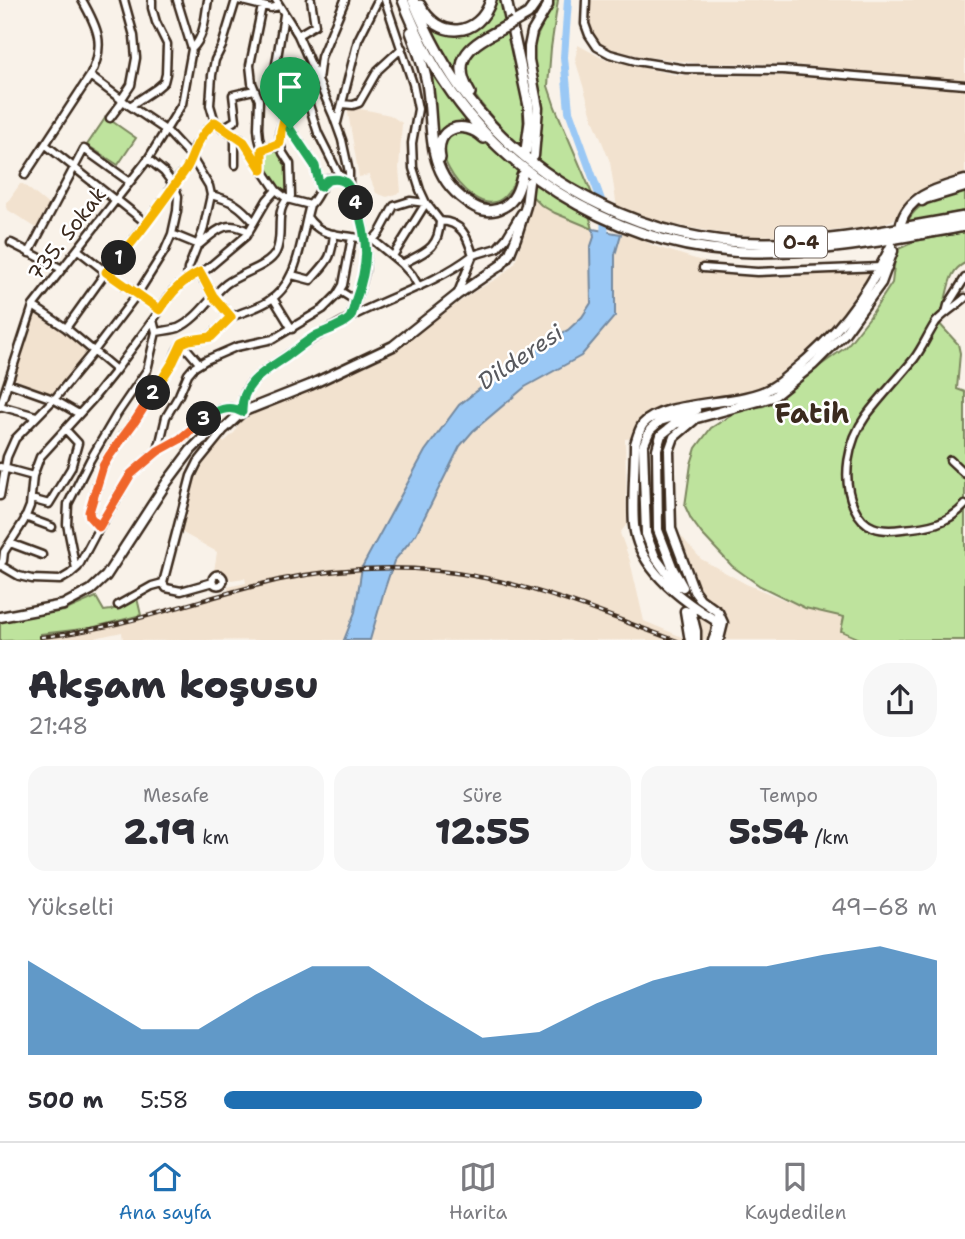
<!DOCTYPE html>
<html lang="tr">
<meta charset="utf-8">
<style>
:root{--surface:#fff;--page:#f7f7f7;--text:#2b2b33;--muted:#7c7c81;--line:#e1e1e2;--accent:#1f6fb2}
body{margin:0;font-family:"Shantell Sans",sans-serif;background:var(--page);color:var(--text);height:100vh;display:flex;flex-direction:column;font-size:26px;white-space:nowrap}
*{box-sizing:border-box;margin:0}
p{font-size:23px;color:var(--muted)}
.icon{flex:none;width:38px;height:38px;fill:none;stroke:currentColor;stroke-width:2;stroke-linecap:round;stroke-linejoin:round}
.map{position:relative;height:640px;overflow:hidden}
.sheet{display:flex;flex-direction:column;background:var(--surface);flex:1}
.sheet>*{flex:none}
.pin{position:absolute;display:grid;place-items:center;width:60px;height:60px;color:#fff;margin:-72px -30px;border-radius:50% 50% 50% 0;rotate:-45deg;box-shadow:0 0 7px #0007}
.pin .icon{rotate:45deg}
.km{position:absolute;width:35px;height:35px;margin:-18px;border-radius:50%;background:#222;color:#fff;font-size:19px;line-height:35px;text-align:center}
.round{display:grid;place-items:center;flex:none;width:74px;height:74px;border-radius:28px;background:var(--page)}
.summary{display:flex;align-items:center;justify-content:space-between;height:119px;padding:0 28px}
h1{font-size:38px;font-weight:800;line-height:52px}
.figures{display:grid;grid-template-columns:repeat(3,1fr);gap:10px;height:119px;padding:7px 28px}
.figures div{display:grid;align-content:center;border-radius:18px;background:var(--page);text-align:center}
.figures b{font-size:35px;font-weight:800}
.figures small{font-size:19px;font-weight:400}
.figures p{font-size:19px}
.chart{height:196px;padding:14px 28px}
.chart p{display:flex;justify-content:space-between}
.chart svg{width:100%;height:126px;margin-top:7px;fill:var(--accent);opacity:.7}
ul{padding:0 28px;list-style:none;font-size:23px}
li{display:grid;grid-template-columns:112px 84px 1fr;align-items:center;height:52px}
li i{height:18px;border-radius:9px;background:var(--accent)}
.menu{display:flex;justify-content:space-around;align-items:center;height:98px;border-top:2px solid var(--line);background:var(--surface);font-size:19px;color:var(--muted)}
.menu a{display:grid;justify-items:center;gap:4px}
.menu .on{color:var(--accent)}
.map>svg:first-child{display:block}
</style>
<div class="map">
<svg width="965" height="641" viewBox="0 0 965 641">
<rect width="100%" height="100%" fill="#f9f2e9"/>
<filter id="ink" filterUnits="userSpaceOnUse"><feTurbulence type="fractalNoise" baseFrequency=".0143" numOctaves="2"/><feDisplacementMap in="SourceGraphic" scale="14" xChannelSelector="R" yChannelSelector="G"/><feConvolveMatrix kernelMatrix="1 2 1 2 8 2 1 2 1" color-interpolation-filters="sRGB"/></filter>
<g filter="url(#ink)">
<path fill="#f2e2cf" d="M589,0h376v81l-179,-17 -90,-1 -56,-7 -42,-10 -10,-20z
M578,45l24,13 74,17 109,1 180,14v86l-36,11 -18,15 -18,18 -15,6 -84,9 -41,1 -35,-3 -54,-10 -30,-11 -5,21 25,13 51,16 -3,9 55,6h34l73,-8 11,4 -18,22 -23,35 -27,27 -49,34 -82,15 -33,11 -7,10 -2,11 -9,1 2,85 -7,9 10,28 14,60 45,19 -319,1 14,-50 10,-30 22,-27 44,-88 13,-15 52,-44 13,-9 77,-62v-61l6,-21 -11,-72 -17,-43 -18,-60z
M347,107l25,4 18,4 12,8 -3,45 2,24 -14,5 -11,-4 -7,-18 -10,2z
M20,184h3l27,22 -12,23 -30,-19 -2,-6z
M531,195l10,10 52,24 1,8 -4,12 1,54 -9,14 -14,13 -41,22 -68,53 -97,162 -7,45 -11,28 -221,1 -1,-9 -37,8 -44,1 -1,-7 30,-3 43,-8 116,-32 -1,-4 18,-4 -1,-5 -14,2 -6,-7 -11,-2 3,-19 -36,-20 12,-53 9,-21 15,-18 7,2 11,-10 6,-13 149,-66 82,-60 29,-17 14,-13 14,-47z
M35,314l8,1 44,36 -35,45 -39,-18z
M674,523l6,12 21,24 45,25 59,24 39,9 -3,14 21,9h-162l2,-5 -9,-26h11z"/>
<path fill="#bee39d" stroke="#7c865e" stroke-width="2" d="M494,0h8l3,22 -34,21 -11,36 -15,-21 -20,-38 38,12z
M551,0h7l-7,48 -3,38 7,21 38,89 -28,-15 -29,-22c2,-19 8,-40 5,-60 -2,-15 -10,-32 -8,-48 2,-18 16,-32 18,-51z
M507,29c11,41 20,75 15,118l-3,-1c-15,-17 -56,-55 -54,-77 0,-5 3,-11 4,-16z
M425,58l34,52 15,17 -8,-3 -29,18z
M106,117l30,21 -18,27 -31,-20z
M462,130l17,7 39,34c-3,9 -6,18 -13,25 -19,20 -48,-10 -56,-27 -5,-8 -6,-17 -7,-26l10,-10z
M268,149c20,1 19,25 21,41l-2,2 -7,-4 -16,-20 1,-16z
M530,182l5,1 54,32 4,14 -38,-16 -14,-8 -10,-10z
M965,190v21l-58,11c14,-24 33,-25 58,-32z
M965,232v31c-17,8 -16,26 -21,41 -1,6 -5,12 -7,17l21,23 2,9 -3,36 8,3v248h-103l-21,-9 3,-14 -39,-9 -45,-22 -28,-20 -30,-32 -11,-15 -6,-13 6,-42 5,-16 15,-20 29,-18 24,-4 18,-10 14,-13 50,-36 23,-29 23,-35 4,-33 20,-9z
M96,597l8,14 7,-1 26,-12 4,17 -50,13 -50,6v6l-41,1v-20l64,-10z"/>
<path fill="#9ac8f5" stroke="#74899f" stroke-width="2" d="M593,229l28,5 -6,21v61l-34,40 -56,31 -52,44 -13,15 -44,88 -22,27 -10,30 -14,49h-26l11,-28 7,-45 63,-116 34,-46 68,-53 41,-22 14,-13 9,-14 -1,-54 4,-12z"/>
<g fill="none" stroke-linecap="round" stroke-linejoin="round">
<path stroke="#9ac8f5" stroke-width="8" d="M568,0l-4,57 5,54 36,100 -1,28"/>
<g stroke="#3b2a1e" stroke-width="11">
<path id="minor" d="M238,0l33,8 8,-2
M276,0l22,35 35,80 9,25 7,32v13
M385,0l28,84 5,25 -6,34 1,25 7,22 6,13 14,18c-1,28 -15,31 -38,43
M586,0l-1,24 4,11 8,12 13,7 26,7 50,8 97,1 182,15
M262,6l-12,59 2,18 7,17 -1,28 1,10 3,12v20
M284,15l-9,55 9,49 31,47 5,21
M298,35l17,-10 -4,-25
M192,49c13,-13 13,-32 16,-49
M314,71l-14,6 18,56 23,46
M90,76l40,30 37,25 25,27 17,28 2,9 -8,36 -15,38 -1,10
M318,80l3,-23 24,-57
M121,100l10,-15 5,-27 -2,-22 -10,-36
M342,104l11,1 6,-2 19,-33 24,-22
M130,106l27,-18 7,-6 2,-8 1,-30 -11,-22 -4,-14v-8
M110,118l13,-17
M215,122l-5,-17 2,-30 3,-15 7,-14 14,-46
M337,123l21,-83 20,-40
M223,128l13,-8 -3,-25 21,-5
M235,136v29
M46,145l69,55
M262,150l18,-7
M25,175l65,-99c16,-31 8,-48 -8,-76
M211,195c22,6 28,10 43,27
M116,199l30,24 19,-24 8,-15 -9,-12 -16,-13
M440,221c22,1 27,15 33,34l24,-7 9,-10 15,-25
M172,234l27,11c17,-14 27,-27 50,-13
M352,237l21,3 29,24 10,11 7,12
M373,240l7,-8 14,-26 16,-5 16,2
M11,243l51,26
M78,250l28,22 54,38
M29,253l55,-104 46,33
M393,256l33,-53
M703,268l54,4 124,-5
M199,272l14,24 18,21c12,-5 24,-8 36,-15 33,-19 33,-63 43,-97 8,-8 9,-17 18,-26 7,-1 15,-1 20,6 3,3 5,10 7,15 9,23 13,45 10,70 -3,17 -10,32 -15,48
M292,275l19,5c17,-20 20,-19 23,-46
M340,291l16,10
M273,298l19,31
M965,298c-9,8 -21,15 -29,24 -8,12 -13,25 -22,37 -15,19 -33,37 -48,57 -18,25 -25,63 -12,91 10,22 26,25 48,22 26,-2 45,-5 63,-24
M33,306l33,22 50,42
M946,313l2,-8 17,-27
M66,328l40,-56 21,-24 19,-25
M156,332c7,-1 15,-2 22,-4 20,-9 32,-31 48,-44 14,-11 43,-17 50,-32 9,-18 -4,-43 15,-56l-1,-32 -7,-11 -3,-10v-12l4,-12
M182,343l17,20
M8,383l45,16 26,15
M0,406l36,10
M0,407l33,-101 115,-147 34,-55 10,-55 -15,-49
M158,451l8,-34 13,-22 9,-21 5,-6 13,-8 30,-13 37,-8 50,-30 14,-14 6,-10 9,-48c-20,-3 -32,-2 -45,-20
M950,460l15,14
M0,467l33,9
M0,496l7,-39 8,-18 42,-43 37,-45 44,-58 27,-43 7,-16 5,-23 1,-15 -5,-12 14,-16 9,-23 11,-16 8,-7 29,20 32,48 11,9 23,6
M31,499l18,5 22,-36 7,-25 -13,-14
M25,517l27,10
M99,527l-9,-10 -1,-5 14,-46 6,-11 26,-34 38,-59 4,-11 5,-8 7,-3 21,-3 21,-20
M10,543l32,12
M0,564l3,-3 1,-9 20,-31 6,-15 3,-30 7,-19 52,-57 24,-30 37,-50 20,-29 14,-12 20,-10 39,-33 21,-36 9,-10
M0,565l19,11 13,3 28,1 10,-6 8,-7 17,-32 36,-61 27,-23 22,-12 25,-21 15,-8 11,-2 11,4c0,-9 1,-17 6,-25 10,-13 25,-21 37,-30 21,-15 42,-27 64,-39 42,-22 86,-34 124,-63l-16,40
M76,569l-9,-45 1,-20 22,-44 27,-46 30,-44 9,-38 -3,-12
M212.5 580a5.5 5.5 0 1 1 11 0a5.5 5.5 0 1 1-11 0Z
M213,582l-32,9 -15,-3 -3,-5 28,-107 7,-14 26,-32
M118,605l34,-19 11,-3"/>
</g>
<g stroke="#3b2a1e" stroke-width="13">
<path id="major" d="M534,156l4,-48 -9,-48v-13l3,-15 16,-27v-5
M922,201l3,-2 40,-12
M901,223c8,-29 39,-35 64,-43
M694,420l-20,17 -5,14 2,78 23,62 6,8 18,13 5,11 -4,16
M677,587l-22,-30 -9,-23 -3,-88 7,-16 10,-9 36,-11
M683,587l-10,-18 -15,-39 -1,-81 4,-14 14,-11 98,-27 40,-32 31,-31 37,-51 12,-32
M685,611l5,30
M691,611l5,20v10
M0,617l63,-12 28,-15 15,-14 61,-94 24,-32 10,-10 13,-8 11,-4 17,-16 68,-27 83,-39 64,-51 44,-30 9,-12 6,-15 10,-32 3,-24
M713,641c3,-8 6,-14 2,-21 -34,-20 -77,-52 -81,-95 -2,-25 1,-55 1,-81 2,-6 4,-14 8,-20 21,-24 98,-18 128,-36 8,-4 15,-11 21,-16 44,-35 75,-76 99,-126"/>
</g>
<g stroke="#3b2a1e" stroke-width="14">
<path id="highway" d="M403,0c11,28 24,56 41,81 66,102 188,170 310,171 71,1 141,-14 211,-26
M413,0c14,34 31,67 54,97 70,91 184,147 299,146 67,0 133,-15 199,-26
M506,0l23,106 1,16 -4,28
M420,5c18,35 59,33 71,-5
M514,22l14,-8 10,-14
M411,32c6,16 13,34 16,51 8,47 -4,92 45,122 9,6 21,8 31,2 12,-6 16,-18 19,-31
M470,93c-23,-38 7,-51 35,-66
M440,158c-6,-30 23,-40 44,-20"/>
</g>
<use href="#minor" stroke="#fff" stroke-width="6"/>
<use href="#major" stroke="#fff" stroke-width="8"/>
<use href="#highway" stroke="#fff" stroke-width="9"/>
<g stroke="#3b2a1e" stroke-width="4.5">
<path id="rail" d="M41,637c82,-8 158,-39 238,-57 67,-14 138,-16 206,-2 65,13 129,40 192,63"/>
</g>
<use href="#rail" stroke="#fff" stroke-width="2" stroke-dasharray="5" stroke-linecap="butt"/>
<g stroke="#3b2a1e" stroke-width="14" stroke-linecap="butt">
<path id="highway-bridge" d="M505,27l9,-5"/>
</g>
<use href="#highway-bridge" stroke="#fff" stroke-width="9"/>
</g>
</g>
<g fill="none" stroke-linecap="round" stroke-linejoin="round" filter="url(#ink)">
<g stroke="#fff" stroke-width="14">
<path id="split-1" d="M119,258c24,-28 46,-59 67,-89 5,-8 7,-17 12,-26 4,-8 10,-15 17,-21l29,20 18,28v-20l18,-7 1,-12 3,-12 6,10"/>
</g>
<g stroke="#fff" stroke-width="14">
<path id="split-2" d="M119,258l-13,14 54,38c11,-17 21,-29 40,-38l13,24 18,21 -20,20 -22,3 -7,3 -9,19 -20,31"/>
</g>
<g stroke="#fff" stroke-width="14">
<path id="split-3" d="M153,393l-18,28 -26,35 -6,10 -14,46 1,5 9,10 32,-53 27,-23 22,-12 24,-20"/>
</g>
<g stroke="#fff" stroke-width="14">
<path id="split-4" d="M204,419c13,-8 24,-15 38,-7 -1,-29 22,-40 44,-55 10,-7 20,-16 31,-22 8,-4 27,-10 33,-17 2,-4 4,-11 5,-16 14,-38 14,-60 1,-99"/>
</g>
<g stroke="#fff" stroke-width="14">
<path id="split-5" d="M290,129l25,37 5,21 8,-7c20,-4 22,8 28,23"/>
</g>
<use href="#split-1" stroke="#f5b400" stroke-width="9"/>
<use href="#split-2" stroke="#f5b400" stroke-width="9"/>
<use href="#split-3" stroke="#f0652b" stroke-width="9"/>
<use href="#split-4" stroke="#22a559" stroke-width="9"/>
<use href="#split-5" stroke="#22a559" stroke-width="9"/>
</g>
<g text-anchor="middle" dominant-baseline="central" stroke-width="5" stroke-linejoin="round" paint-order="stroke">
<rect fill="#fff" stroke="#766a62" stroke-width="2" x="775" y="226.5" width="52" height="31" rx="5"/>
<g font-size="19" font-weight="bold" fill="#3b2a1e">
<text x="801" y="242">O-4</text>
</g>
<g font-size="21" fill="#3b2a1e" stroke="#fff">
<text transform="translate(67 234) rotate(-52)">735. Sokak</text>
</g>
<g font-size="23" font-style="italic" fill="#58595e" stroke="#fff">
<text transform="translate(520 357) rotate(-34)">Dilderesi</text>
</g>
<g font-size="28" font-weight="bold" fill="#3b2a1e" stroke="#fff">
<text x="812" y="413">Fatih</text>
</g>
</g>
</svg>
<div class="pin" style="left:290px;top:129px;background:#1e9e55"><svg class="icon" aria-label="arrive" viewBox="0 0 24 24"><path d="M6 21V4h12l-3 4 3 4H6"/></svg></div>
<b class="km" style="left:119px;top:258px">1</b>
<b class="km" style="left:153px;top:393px">2</b>
<b class="km" style="left:204px;top:419px">3</b>
<b class="km" style="left:356px;top:203px">4</b>
</div>
<section class="sheet">
<div class="summary"><div><h1>Akşam koşusu</h1><p>21:48</p></div><a class="round"><svg class="icon" aria-label="share" viewBox="0 0 24 24"><path d="M12 15V3M7 8l5-5 5 5M5 13v7h14v-7"/></svg></a></div>
<div class="figures">
<div><p>Mesafe</p><b>2.19<small> km</small></b></div>
<div><p>Süre</p><b>12:55</b></div>
<div><p>Tempo</p><b>5:54<small> /km</small></b></div>
</div>
<div class="chart"><p><span>Yükselti</span>49–68 m</p>
<svg viewBox="0 0 160 44" preserveAspectRatio="none"><path d="M0 44V11L10 23L20 35L30 35L40 23L50 13L60 13L70 26L80 38L90 36L100 26L110 18L120 13L130 13L140 9L150 6L160 11V44z"/></svg>
</div>
<ul>
<li><b>500 m</b>5:58<i style="width:67%"></i></li>
</ul>
</section>
<nav class="menu">
<a class="on"><svg class="icon" aria-label="home" viewBox="0 0 24 24"><path d="M3 11l9-7 9 7M6 9v11h12V9"/></svg>Ana sayfa</a>
<a><svg class="icon" aria-label="map" viewBox="0 0 24 24"><path d="M3 6l6-2 6 2 6-2v14l-6 2-6-2-6 2zM9 4v14M15 6v14"/></svg>Harita</a>
<a><svg class="icon" aria-label="saved" viewBox="0 0 24 24"><path d="M7 4h10v16l-5-4-5 4z"/></svg>Kaydedilen</a>
</nav>
